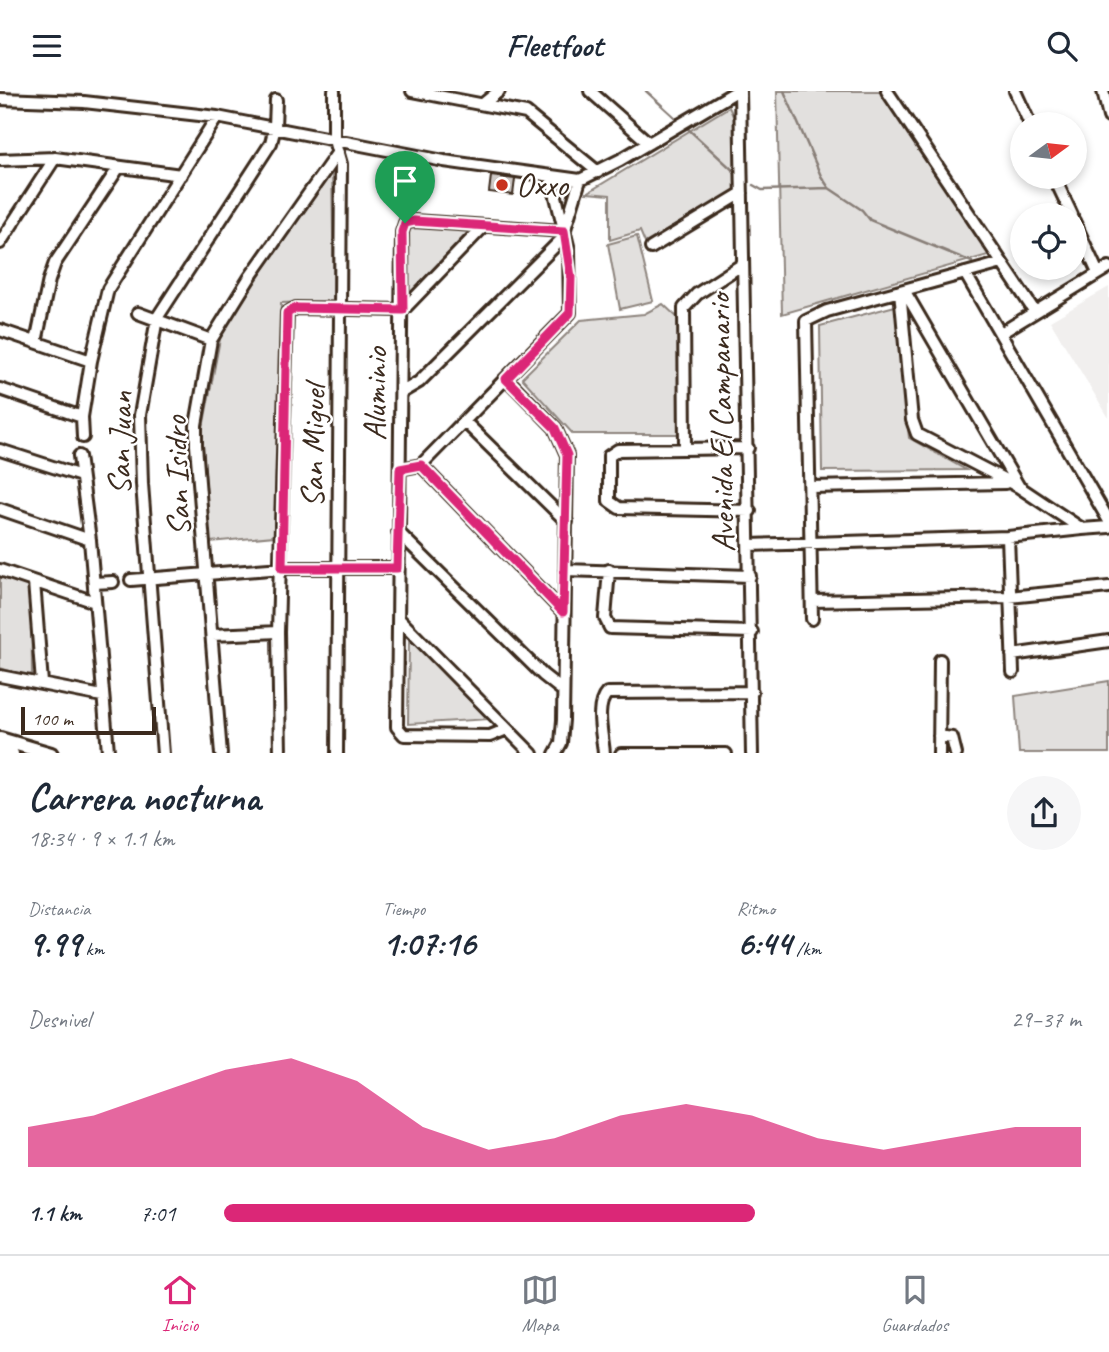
<!DOCTYPE html>
<html lang="es">
<meta charset="utf-8">
<style>
:root{--surface:#fff;--page:#f6f6f7;--text:#1f2937;--muted:#747a83;--line:#e0e1e3;--accent:#db2777}
body{margin:0;font-family:Caveat,sans-serif;background:var(--page);color:var(--text);height:100vh;display:flex;flex-direction:column;font-size:26px;white-space:nowrap}
*{box-sizing:border-box;margin:0}
p{font-size:23px;color:var(--muted)}
.icon{flex:none;width:38px;height:38px;fill:none;stroke:currentColor;stroke-width:2;stroke-linecap:round;stroke-linejoin:round}
.map{position:relative;height:662px;overflow:hidden}
.drawer{display:flex;flex-direction:column;background:var(--surface);flex:1}
.drawer>*{flex:none}
.needle{width:46px;rotate:75deg}
.fabs{position:absolute;left:1010px;top:21px;display:grid;gap:14px}
.fabs a{display:grid;place-items:center;width:77px;height:77px;border-radius:50%;background:var(--surface);box-shadow:0 4px 10px #0003;font-size:35px}
.scale{position:absolute;left:21px;bottom:18px;width:135px;box-sizing:border-box;padding-left:7px;border:4px solid #3b2a1e;border-top:0;font-size:19px;line-height:24px;white-space:nowrap;color:#3b2a1e;-webkit-text-stroke:5px #fff;paint-order:stroke}
.pin{position:absolute;display:grid;place-items:center;width:60px;height:60px;color:#fff;margin:-72px -30px;border-radius:50% 50% 50% 0;rotate:-45deg;box-shadow:0 0 7px #0007}
.pin .icon{rotate:45deg}
.round{display:grid;place-items:center;flex:none;width:74px;height:74px;border-radius:37px;background:var(--page)}
.overview{display:flex;align-items:center;justify-content:space-between;height:119px;padding:0 28px}
h1{font-size:38px;font-weight:700;line-height:52px}
.figures{display:grid;grid-template-columns:repeat(3,1fr);gap:10px;height:119px;padding:7px 28px}
.figures div{display:grid;align-content:center}
.figures b{font-size:35px;font-weight:700}
.figures small{font-size:19px;font-weight:400}
.figures p{font-size:19px}
.chart{height:196px;padding:14px 28px}
.chart p{display:flex;justify-content:space-between}
.chart svg{width:100%;height:126px;margin-top:7px;fill:var(--accent);opacity:.7}
ul{padding:0 28px;list-style:none;font-size:23px}
li{display:grid;grid-template-columns:112px 84px 1fr;align-items:center;height:52px}
li i{height:18px;border-radius:9px;background:var(--accent)}
header{display:flex;justify-content:space-between;align-items:center;height:91px;padding:0 28px;background:var(--surface);font-size:32px;font-weight:700}
.tabs{display:flex;justify-content:space-around;align-items:center;height:98px;border-top:2px solid var(--line);background:var(--surface);font-size:19px;color:var(--muted)}
.tabs a{display:grid;justify-items:center;gap:4px}
.tabs .current{color:var(--accent)}
.map>svg:first-child{display:block}
</style>
<header><svg class="icon" aria-label="menu" viewBox="0 0 24 24"><path d="M4 6h16M4 12h16M4 18h16"/></svg>Fleetfoot<svg class="icon" aria-label="search" viewBox="0 0 24 24"><circle cx="10" cy="10" r="6"/><path d="M15 15l6 6"/></svg></header>
<div class="map">
<svg width="1109" height="663" viewBox="0 0 1109 663">
<rect width="100%" height="100%" fill="#fff"/>
<filter id="ink" filterUnits="userSpaceOnUse"><feTurbulence type="fractalNoise" baseFrequency=".0143" numOctaves="2"/><feDisplacementMap in="SourceGraphic" scale="14" xChannelSelector="R" yChannelSelector="G"/><feConvolveMatrix kernelMatrix="1 2 1 2 8 2 1 2 1" color-interpolation-filters="sRGB"/></filter>
<g filter="url(#ink)">
<path fill="#f1efee" d="M1109,196v131l-59,-97z"/>
<path fill="#e2e0de" stroke="#8e857e" stroke-width="2" d="M777,0h106l112,162 -213,61z
M729,16l10,22v59l-94,55 -5,-12 -30,9v-45l-23,-2z
M332,75l2,135 -53,2 -7,233 -64,6 -8,-109 19,-99z
M409,136l61,3 -60,63z
M637,145l16,65 -33,8 -12,-65z
M663,213l17,16 1,114h-108l-51,-56 59,-58 63,-6z
M895,215l14,132 57,32 -144,1 -2,-145z
M0,486l27,7 4,5 1,85 -6,2 -26,-8z
M409,550l5,2 77,76 -83,5z
M1109,590v72h-90l-4,-57z"/>
<g fill="none" stroke-linecap="round" stroke-linejoin="round">
<path stroke="#887e77" stroke-width="2.5" d="M646,0l34,31
M784,0l37,85 8,12 33,22 8,10 102,42
M685,35l52,48
M753,94l9,5 67,-2"/>
</g>
<path fill="#cfcac7" stroke="#3b2a1e" stroke-width="2" d="M491,85l24,3 -2,16 -24,-3z"/>
<g fill="none" stroke-linecap="round" stroke-linejoin="round">
<g stroke="#3b2a1e" stroke-width="16">
<path id="minor" d="M334,0v49l7,24 -4,590
M412,0l114,22 72,59
M590,0l59,52
M740,0l12,663
M887,0l148,221
M1015,0l15,33
M1103,0l6,26
M0,8l84,3 133,15 227,44 136,19 40,-20 117,-69
M483,13l16,-13
M0,69l55,-2 126,17
M1054,86l18,38
M1074,130l24,52
M565,138l15,-49
M0,152l55,-85
M651,157l91,-55
M965,182l144,248
M904,199l115,197
M900,200l12,129 5,14 102,53 63,42 27,-2
M138,222l73,27
M0,239l91,31
M1001,242l108,-66
M36,251l13,-62 6,-17 64,-96
M507,288l48,49 12,27 -4,265 -2,23 -6,11
M0,298l82,28
M402,301l17,-10 146,-146
M465,331l102,100
M83,346l-1,-20 9,-56 17,-72 109,-172
M685,357l-1,-140 13,-14 46,-30
M748,357l-130,2 -9,6v45l10,7 131,3
M0,359l81,26
M79,365l11,84 18,211
M421,374l142,147
M400,378l21,-4 149,-152 -1,-63 -18,-74
M810,396l195,-4
M0,418l90,31
M398,441l145,143 19,15
M1008,446l5,135
M750,454l258,-8 74,-8
M0,479l95,32
M565,479l185,6
M609,479l-4,48 5,10 142,4
M131,489l151,-12h115
M34,491l8,101
M94,492l19,-1
M812,510l197,-4 100,-10
M399,528l133,135
M812,528l-6,-298 21,-10 175,-48
M212,544l66,-3
M1012,564l97,-14
M0,585l102,20
M507,638l-17,7 -86,-1 -7,-8 5,-495 3,-9 9,-2 150,10
M939,645l13,2 4,16
M163,663l-21,-270 -2,-69 17,-97 114,-175 4,-16 1,-27
M221,663l-25,-309v-20l15,-85 39,-63 88,-125
M280,663l-2,-122 9,-319 9,-5 107,2 81,-84
M604,663c-1,-18 -10,-47 3,-61l145,-1
M621,663h105
M939,663l1,-94"/>
</g>
<g stroke="#3b2a1e" stroke-width="18">
<path id="major" d="M0,648l51,15
M0,659l12,4"/>
</g>
<use href="#minor" stroke="#fff" stroke-width="10"/>
<use href="#major" stroke="#fff" stroke-width="12"/>
</g>
</g>
<g fill="none" stroke-linecap="round" stroke-linejoin="round" filter="url(#ink)">
<g stroke="#fff" stroke-width="14">
<path id="route" d="M414,130l150,10 7,46 -1,36 -64,66 49,49 12,27 -4,157 -142,-147 -21,4 -3,99h-115l5,-255 9,-5 107,2 -1,-78 3,-9z"/>
</g>
<use href="#route" stroke="#db2777" stroke-width="9"/>
</g>
<circle fill="#c8321e" stroke="#fff" stroke-width="2.5" cx="502" cy="94" r="7"/>
<g text-anchor="middle" dominant-baseline="central" stroke-width="5" stroke-linejoin="round" paint-order="stroke">
<g font-size="33" fill="#3b2a1e" stroke="#fff" text-anchor="start">
<text x="516" y="94">Oxxo</text>
</g>
<g font-size="33" fill="#3b2a1e" stroke="#fff">
<text transform="translate(375 303) rotate(-89)">Aluminio</text>
<text transform="translate(721 332) rotate(-91)">Avenida El Campanario</text>
<text transform="translate(120 352) rotate(-89)">San Juan</text>
<text transform="translate(313 355) rotate(-89)">San Miguel</text>
<text transform="translate(177 385) rotate(-92)">San Isidro</text>
</g>
</g>
</svg>
<div class="fabs">
<a><svg class="needle" viewBox="-14 -14 28 28"><path d="M0-13l5 13h-10z" fill="#e53935"/><path d="M0 13l5-13h-10z" fill="#747a83"/></svg></a>
<a><svg class="icon" aria-label="locate" viewBox="0 0 24 24"><circle cx="12" cy="12" r="6"/><path d="M12 2v4M12 18v4M2 12h4M18 12h4"/></svg></a>
</div>
<div class="scale">100 m</div>
<div class="pin" style="left:405px;top:132px;background:#1e9e55"><svg class="icon" aria-label="arrive" viewBox="0 0 24 24"><path d="M6 21V4h12l-3 4 3 4H6"/></svg></div>
</div>
<section class="drawer">
<div class="overview"><div><h1>Carrera nocturna</h1><p>18:34 · 9 × 1.1 km</p></div><a class="round"><svg class="icon" aria-label="share" viewBox="0 0 24 24"><path d="M12 15V3M7 8l5-5 5 5M5 13v7h14v-7"/></svg></a></div>
<div class="figures">
<div><p>Distancia</p><b>9.99<small> km</small></b></div>
<div><p>Tiempo</p><b>1:07:16</b></div>
<div><p>Ritmo</p><b>6:44<small> /km</small></b></div>
</div>
<div class="chart"><p><span>Desnivel</span>29–37 m</p>
<svg viewBox="0 0 160 44" preserveAspectRatio="none"><path d="M0 44V30L10 26L20 18L30 10L40 6L50 14L60 30L70 38L80 34L90 26L100 22L110 26L120 34L130 38L140 34L150 30L160 30V44z"/></svg>
</div>
<ul>
<li><b>1.1 km</b>7:01<i style="width:62%"></i></li>
</ul>
</section>
<nav class="tabs">
<a class="current"><svg class="icon" aria-label="home" viewBox="0 0 24 24"><path d="M3 11l9-7 9 7M6 9v11h12V9"/></svg>Inicio</a>
<a><svg class="icon" aria-label="map" viewBox="0 0 24 24"><path d="M3 6l6-2 6 2 6-2v14l-6 2-6-2-6 2zM9 4v14M15 6v14"/></svg>Mapa</a>
<a><svg class="icon" aria-label="saved" viewBox="0 0 24 24"><path d="M7 4h10v16l-5-4-5 4z"/></svg>Guardados</a>
</nav>
